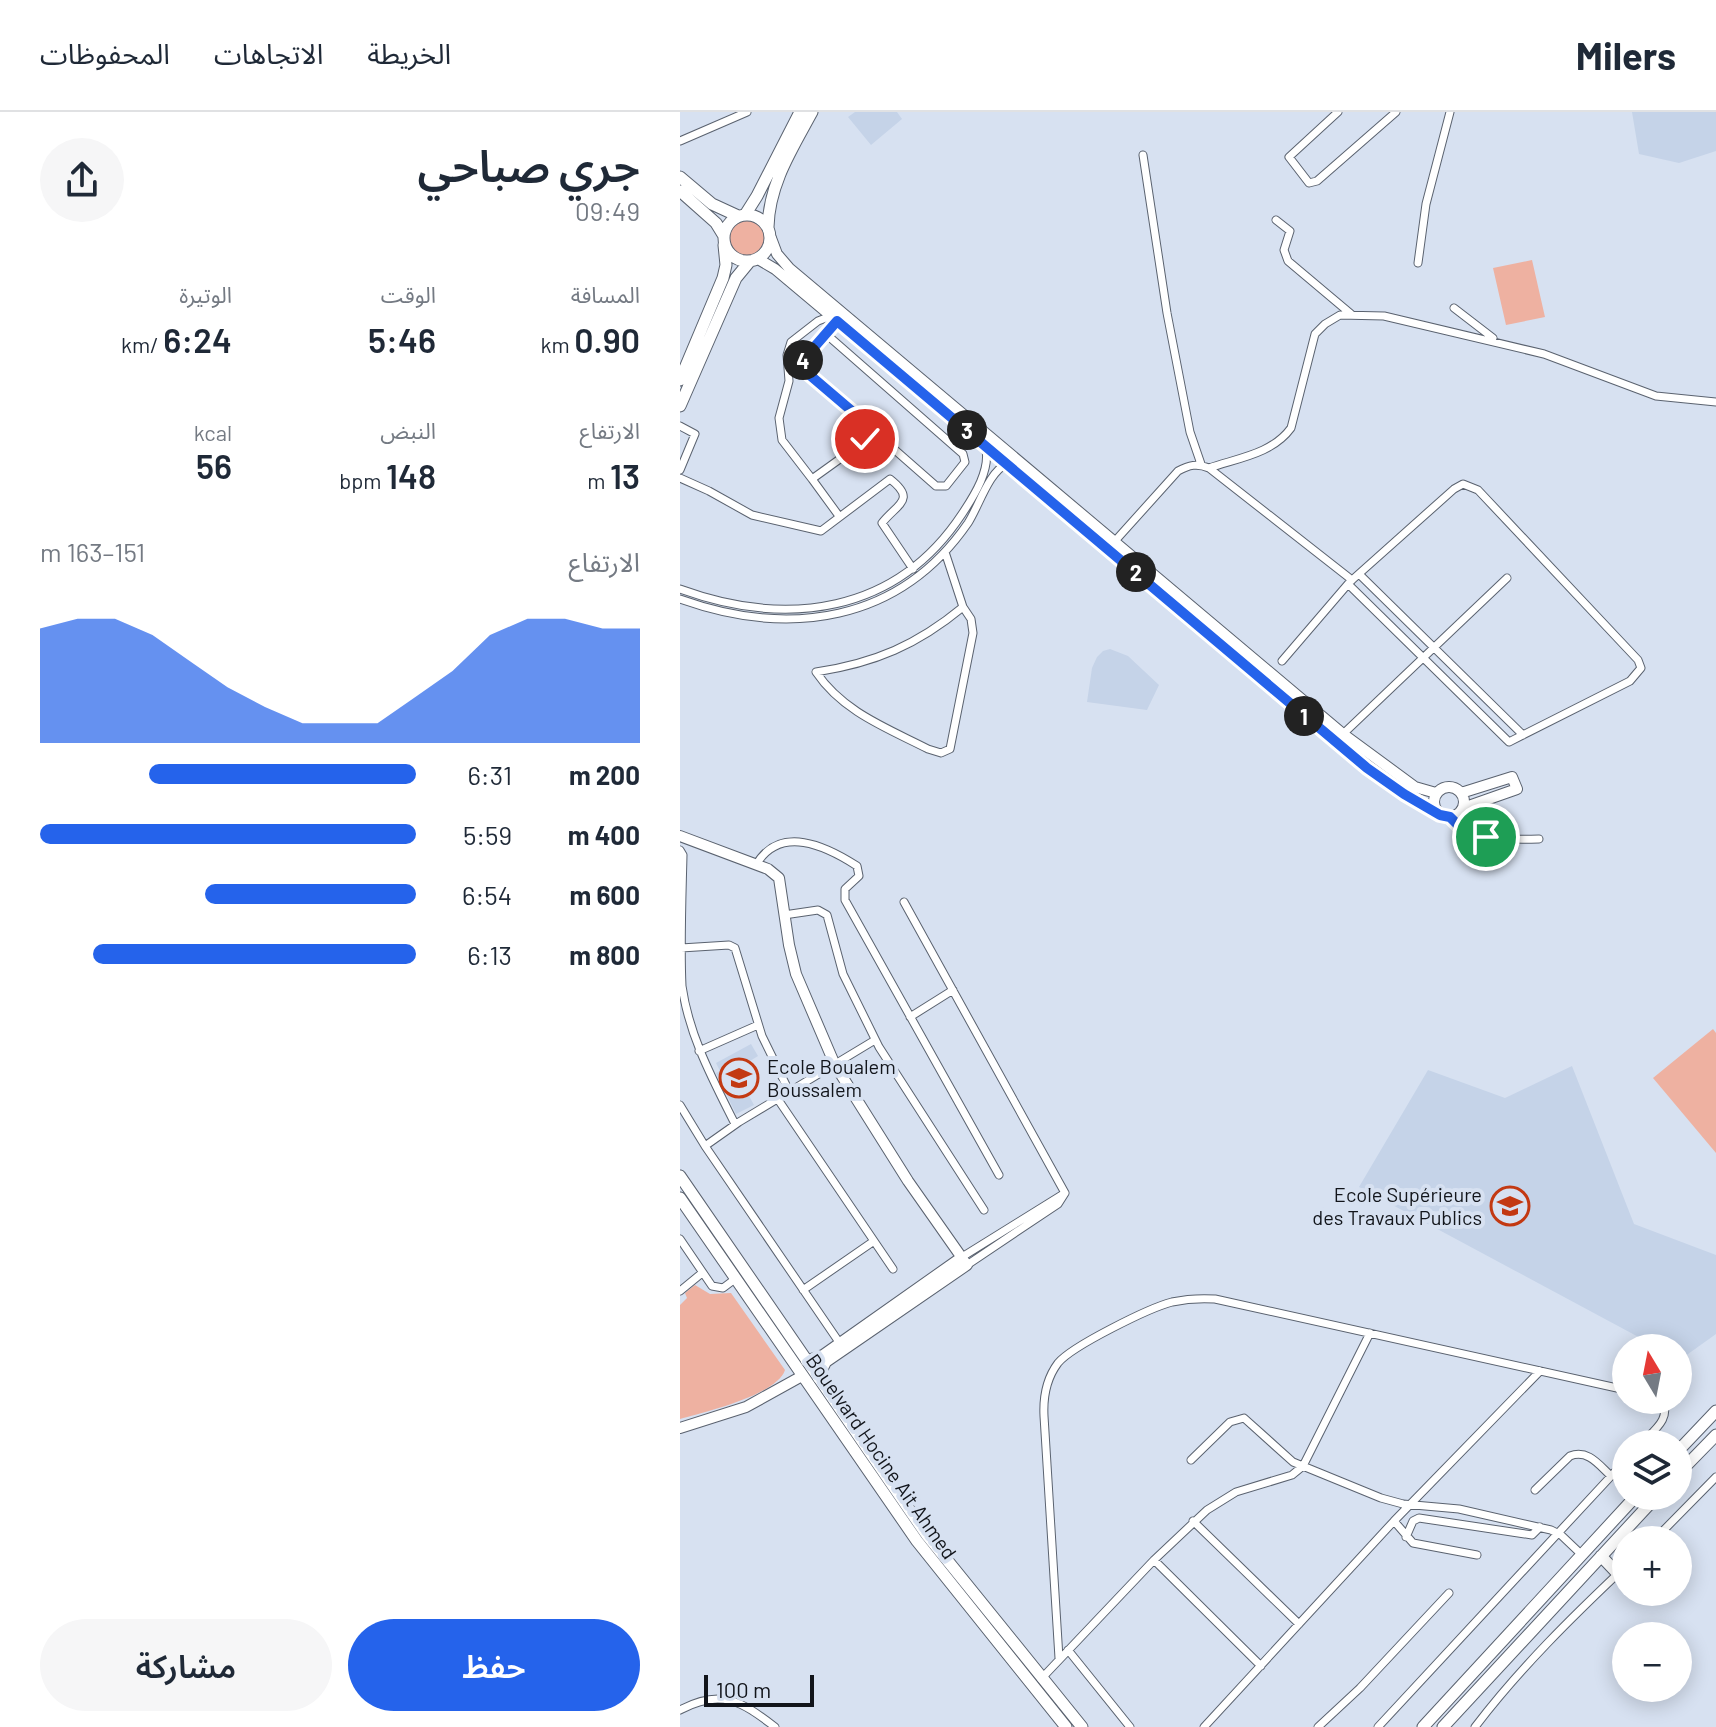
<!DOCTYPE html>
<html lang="ar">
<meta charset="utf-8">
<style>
:root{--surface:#fff;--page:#f6f6f7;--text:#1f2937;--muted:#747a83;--line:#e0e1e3;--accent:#2563eb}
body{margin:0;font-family:Barlow,"Noto Sans Arabic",sans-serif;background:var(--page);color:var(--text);direction:rtl;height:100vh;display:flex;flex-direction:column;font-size:30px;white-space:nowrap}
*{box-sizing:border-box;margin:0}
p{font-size:26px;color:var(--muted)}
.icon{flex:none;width:44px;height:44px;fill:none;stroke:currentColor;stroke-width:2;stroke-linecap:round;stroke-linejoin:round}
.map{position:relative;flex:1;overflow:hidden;direction:ltr}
.sheet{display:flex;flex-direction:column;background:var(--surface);width:680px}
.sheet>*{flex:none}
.needle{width:52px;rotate:350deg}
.tools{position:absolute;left:932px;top:1222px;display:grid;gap:16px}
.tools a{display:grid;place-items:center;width:80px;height:80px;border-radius:50%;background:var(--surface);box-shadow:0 4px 20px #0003;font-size:40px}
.scale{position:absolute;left:24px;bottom:20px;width:110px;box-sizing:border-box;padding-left:8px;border:4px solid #12151b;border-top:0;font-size:22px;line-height:28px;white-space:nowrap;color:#12151b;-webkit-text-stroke:6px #d7e1f1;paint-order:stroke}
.pin{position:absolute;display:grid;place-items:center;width:68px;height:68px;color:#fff;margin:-34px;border:4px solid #fff;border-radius:50%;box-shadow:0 2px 8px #0007}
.km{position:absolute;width:40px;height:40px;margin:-20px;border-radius:50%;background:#222;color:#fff;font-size:22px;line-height:40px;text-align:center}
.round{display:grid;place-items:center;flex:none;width:84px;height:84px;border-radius:42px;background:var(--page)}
.headline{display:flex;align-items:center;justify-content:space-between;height:136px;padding:0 40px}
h1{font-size:44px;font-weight:600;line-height:60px}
.metrics{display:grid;grid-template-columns:repeat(3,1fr);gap:12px;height:136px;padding:8px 40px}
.metrics div{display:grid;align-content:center}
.metrics b{font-size:34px;font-weight:600}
.metrics small{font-size:22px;font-weight:400}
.metrics p{font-size:22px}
.chart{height:224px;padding:16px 40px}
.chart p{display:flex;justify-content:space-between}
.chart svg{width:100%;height:144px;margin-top:8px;fill:var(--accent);opacity:.7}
.button{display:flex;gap:16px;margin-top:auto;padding:16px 40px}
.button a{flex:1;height:92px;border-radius:48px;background:var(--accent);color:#fff;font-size:32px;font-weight:600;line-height:92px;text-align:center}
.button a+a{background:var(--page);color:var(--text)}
ul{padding:0 40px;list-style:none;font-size:26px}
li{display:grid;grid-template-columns:128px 96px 1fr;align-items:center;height:60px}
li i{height:20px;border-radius:10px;background:var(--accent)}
header{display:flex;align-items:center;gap:48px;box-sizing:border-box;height:112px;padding:0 40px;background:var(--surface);border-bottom:2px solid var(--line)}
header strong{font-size:38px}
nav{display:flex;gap:44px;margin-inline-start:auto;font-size:28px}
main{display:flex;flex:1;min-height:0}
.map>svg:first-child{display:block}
</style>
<header>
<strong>Milers</strong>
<nav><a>الخريطة</a><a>الاتجاهات</a><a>المحفوظات</a></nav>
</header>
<main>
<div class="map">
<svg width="1036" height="1615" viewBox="0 0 1036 1615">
<rect width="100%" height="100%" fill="#d7e1f1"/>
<path fill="#c5d3e8" d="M175,0h42l5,7 -31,26 -23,-28z
M952,0h84v39l-37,12 -40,-9z
M430,537l18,7 31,29 -12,25 -60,-8 5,-34 5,-11 6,-6z
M71,932l7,12 -8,5 9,19 -8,4 2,7 -5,3 6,11 -18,9 -20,-41 4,-2 -4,-8z
M892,954l62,158 82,31v79l-35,25 -3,-1v-10h-19l-300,-161 69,-117 77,28z"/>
<path fill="#eeb1a1" d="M49 127a18 18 0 1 1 36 0a18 18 0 1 1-36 0Z
M852,148l13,57 -39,8 -13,-57z
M1033,917l3,4v120l-63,-75z
M15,1173l15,9 21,-1 54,77c-8,25 -81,42 -105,49v-114l7,-7 -2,-5z"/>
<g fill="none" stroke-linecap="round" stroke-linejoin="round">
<g stroke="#5a626f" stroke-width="9">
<path id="street" d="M658,0l-49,45 20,26 8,-2 79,-69
M0,29l67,-29
M463,43l24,158 23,119 11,32
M596,108l14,11 -6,19 4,11 63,53
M738,151l8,-59 24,-92
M774,196l39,30
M146,222l137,120 2,8 -19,24h-10l-131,-115 -2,-11 34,-39
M0,314l15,8 -15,36
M529,356c29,-10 63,-14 82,-40l24,-94 10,-10 15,-9 44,1 160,38 112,42 60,6
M0,366l29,13 43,24 69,16 69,-52c27,21 7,25 -8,44l31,46
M132,367l-30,-39 -3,-22 10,-37 -2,-26 4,-13 27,-21 13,-5
M159,404l-27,-37 32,-23 29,-27
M435,429l63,-70c11,-6 19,-8 31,-3l143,112
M265,440l18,55 8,12 2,14 -23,116 -9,4 -13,-4c-41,-21 -85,-37 -112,-77 59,-9 101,-27 147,-65
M679,462l164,161
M0,477c107,39 216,25 282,-75 12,-18 30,-46 23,-68
M0,487c109,39 219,24 288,-76 11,-17 21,-52 39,-59
M602,549l66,-77 4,-4 102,-91 9,-5 15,6 160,170 3,8 -11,13 -121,61 -161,-158
M663,622l164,-156
M770,705c24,24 58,23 89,22
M0,738l3,5c-1,42 -3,90 -1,131 7,50 31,94 53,138
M76,753c24,-41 70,-19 101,1l2,10 -14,13v11l154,275
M224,790l161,291
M104,803l34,-5 9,5 16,59 36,73 105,163
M1,836l48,-3 6,3 27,88 27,55
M230,905l43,-27
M19,939l59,-26
M97,986l116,171
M0,993l25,41 136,199
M25,1034l34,-24 136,-82
M0,1127l32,47 11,2 12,-9
M282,1145l103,-64
M287,1153l91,-61 7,-11
M123,1178l71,-49
M0,1179l22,-18
M961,1332c12,-13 32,-26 20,-44
M511,1348l39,-38 14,-4 49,44 88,36 22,6 56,5 92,21 10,5 21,20
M855,1378l35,-34c18,-7 29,9 41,20
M513,1409l106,103
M714,1409l19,22 64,12
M726,1425l7,-16 6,-3 113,17 8,-8
M974,1428l62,-63
M474,1448l107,106
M388,1538l62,77
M379,1546l-15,-242c-1,-20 2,-37 14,-53 14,-17 91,-55 114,-61 14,-3 28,-4 43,-3l411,91
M361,1567l113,-119 53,-50 29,-18 56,-17 11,-9 67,-133
M0,1598c41,-22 61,-9 95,17
M524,1615l190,-206 146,-150
M638,1615l42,-39 89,-95
M698,1615l248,-267
M795,1615c45,-59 97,-110 151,-161"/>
</g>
<g stroke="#5a626f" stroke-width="12">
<path id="secondary" d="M91,126l6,16 12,14 554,466 72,53 21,6
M78,147l17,10 56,47 310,260 192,165 71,53 32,17
M754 690a15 15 0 1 1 30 0a15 15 0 1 1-30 0Z
M781,681l51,-16 5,12 -54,19
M0,724l88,33 11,9 10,67 7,29 39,91 73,116 59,84 -141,97 -8,16
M126,1249l17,-6 139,-98
M0,1316l66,-21 56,-31"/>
</g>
<g stroke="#5a626f" stroke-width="13">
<path id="primary" d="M0,65l32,27 26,12
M0,79l36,32 8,13
M44 126a23 23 0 1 1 46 0a23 23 0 1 1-46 0Z
M65,103l12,-19 43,-84
M88,115c1,-43 24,-78 44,-115
M0,268l43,-102 3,-13 -2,-20
M0,294l56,-128 14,-17
M0,1064l246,358 156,193
M0,1086l237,343 149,186
M998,1339l38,-40
M998,1362l38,-39
M921,1444l17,18
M743,1615l213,-231
M763,1615l214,-231"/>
</g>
<use href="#street" stroke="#fff" stroke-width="7"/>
<use href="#secondary" stroke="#fff" stroke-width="10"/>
<use href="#primary" stroke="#fff" stroke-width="11"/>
</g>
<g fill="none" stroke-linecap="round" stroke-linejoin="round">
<g stroke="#fff" stroke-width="16">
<path id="route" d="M185,327l8,-10 -68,-58 -3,-5 1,-6 34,-39 530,447 37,26 36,21 10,2 8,8 28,12"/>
</g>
<use href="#route" stroke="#2563eb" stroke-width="10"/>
</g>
<defs>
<g id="school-ring" transform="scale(2)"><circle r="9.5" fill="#d7e1f1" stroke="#c33912" stroke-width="1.5"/><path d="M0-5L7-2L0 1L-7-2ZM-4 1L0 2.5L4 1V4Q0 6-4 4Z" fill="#c33912"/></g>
<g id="university-ring" transform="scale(2)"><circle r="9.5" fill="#d7e1f1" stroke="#c33912" stroke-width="1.5"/><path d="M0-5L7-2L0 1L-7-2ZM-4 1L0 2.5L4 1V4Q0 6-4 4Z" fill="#c33912"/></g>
</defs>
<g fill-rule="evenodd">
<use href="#school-ring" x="59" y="966"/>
<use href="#university-ring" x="830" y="1094"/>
</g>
<g text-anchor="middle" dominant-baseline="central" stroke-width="8" stroke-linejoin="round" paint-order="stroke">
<g font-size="20" fill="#12151b" stroke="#d7e1f1" text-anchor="start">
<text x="87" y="954">Ecole Boualem<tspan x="87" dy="23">Boussalem</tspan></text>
<text x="802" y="1082" text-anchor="end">Ecole Supérieure<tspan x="802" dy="23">des Travaux Publics</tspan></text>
</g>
<g font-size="20" fill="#12151b" stroke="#d7e1f1">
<text transform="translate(202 1344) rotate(55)">Bouelvard Hocine Ait Ahmed</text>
</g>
</g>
</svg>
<div class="tools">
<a><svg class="needle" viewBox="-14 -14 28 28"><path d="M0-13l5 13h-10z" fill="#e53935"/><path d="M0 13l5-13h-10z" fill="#747a83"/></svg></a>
<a><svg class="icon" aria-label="layers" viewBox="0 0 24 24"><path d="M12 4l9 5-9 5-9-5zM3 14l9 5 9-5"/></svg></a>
<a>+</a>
<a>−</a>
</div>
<div class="scale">100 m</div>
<div class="pin" style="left:806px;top:725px;background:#1e9e55"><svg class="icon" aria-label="arrive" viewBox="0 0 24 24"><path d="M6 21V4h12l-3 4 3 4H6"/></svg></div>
<div class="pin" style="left:185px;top:327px;background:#d93025"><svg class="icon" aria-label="check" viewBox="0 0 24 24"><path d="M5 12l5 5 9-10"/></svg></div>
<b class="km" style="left:624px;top:604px">1</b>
<b class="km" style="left:456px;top:460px">2</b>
<b class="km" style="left:287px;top:318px">3</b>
<b class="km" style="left:123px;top:248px">4</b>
</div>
<section class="sheet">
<div class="headline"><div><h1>جري صباحي</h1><p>09:49</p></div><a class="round"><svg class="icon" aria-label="share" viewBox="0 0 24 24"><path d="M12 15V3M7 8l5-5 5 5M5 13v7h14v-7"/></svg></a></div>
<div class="metrics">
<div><p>المسافة</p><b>0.90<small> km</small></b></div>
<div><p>الوقت</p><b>5:46</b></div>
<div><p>الوتيرة</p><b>6:24<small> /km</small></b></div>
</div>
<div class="metrics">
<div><p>الارتفاع</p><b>13<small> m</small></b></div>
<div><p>النبض</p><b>148<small> bpm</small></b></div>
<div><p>kcal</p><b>56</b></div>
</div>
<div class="chart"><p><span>الارتفاع</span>151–163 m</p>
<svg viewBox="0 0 160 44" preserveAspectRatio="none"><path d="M0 44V9L10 6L20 6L30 11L40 19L50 27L60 33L70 38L80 38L90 38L100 30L110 22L120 11L130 6L140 6L150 9L160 9V44z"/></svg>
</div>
<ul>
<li><b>200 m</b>6:31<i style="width:71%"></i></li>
<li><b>400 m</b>5:59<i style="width:100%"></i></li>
<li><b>600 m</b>6:54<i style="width:56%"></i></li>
<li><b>800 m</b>6:13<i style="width:86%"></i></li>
</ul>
<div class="button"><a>حفظ</a><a>مشاركة</a></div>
</section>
</main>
